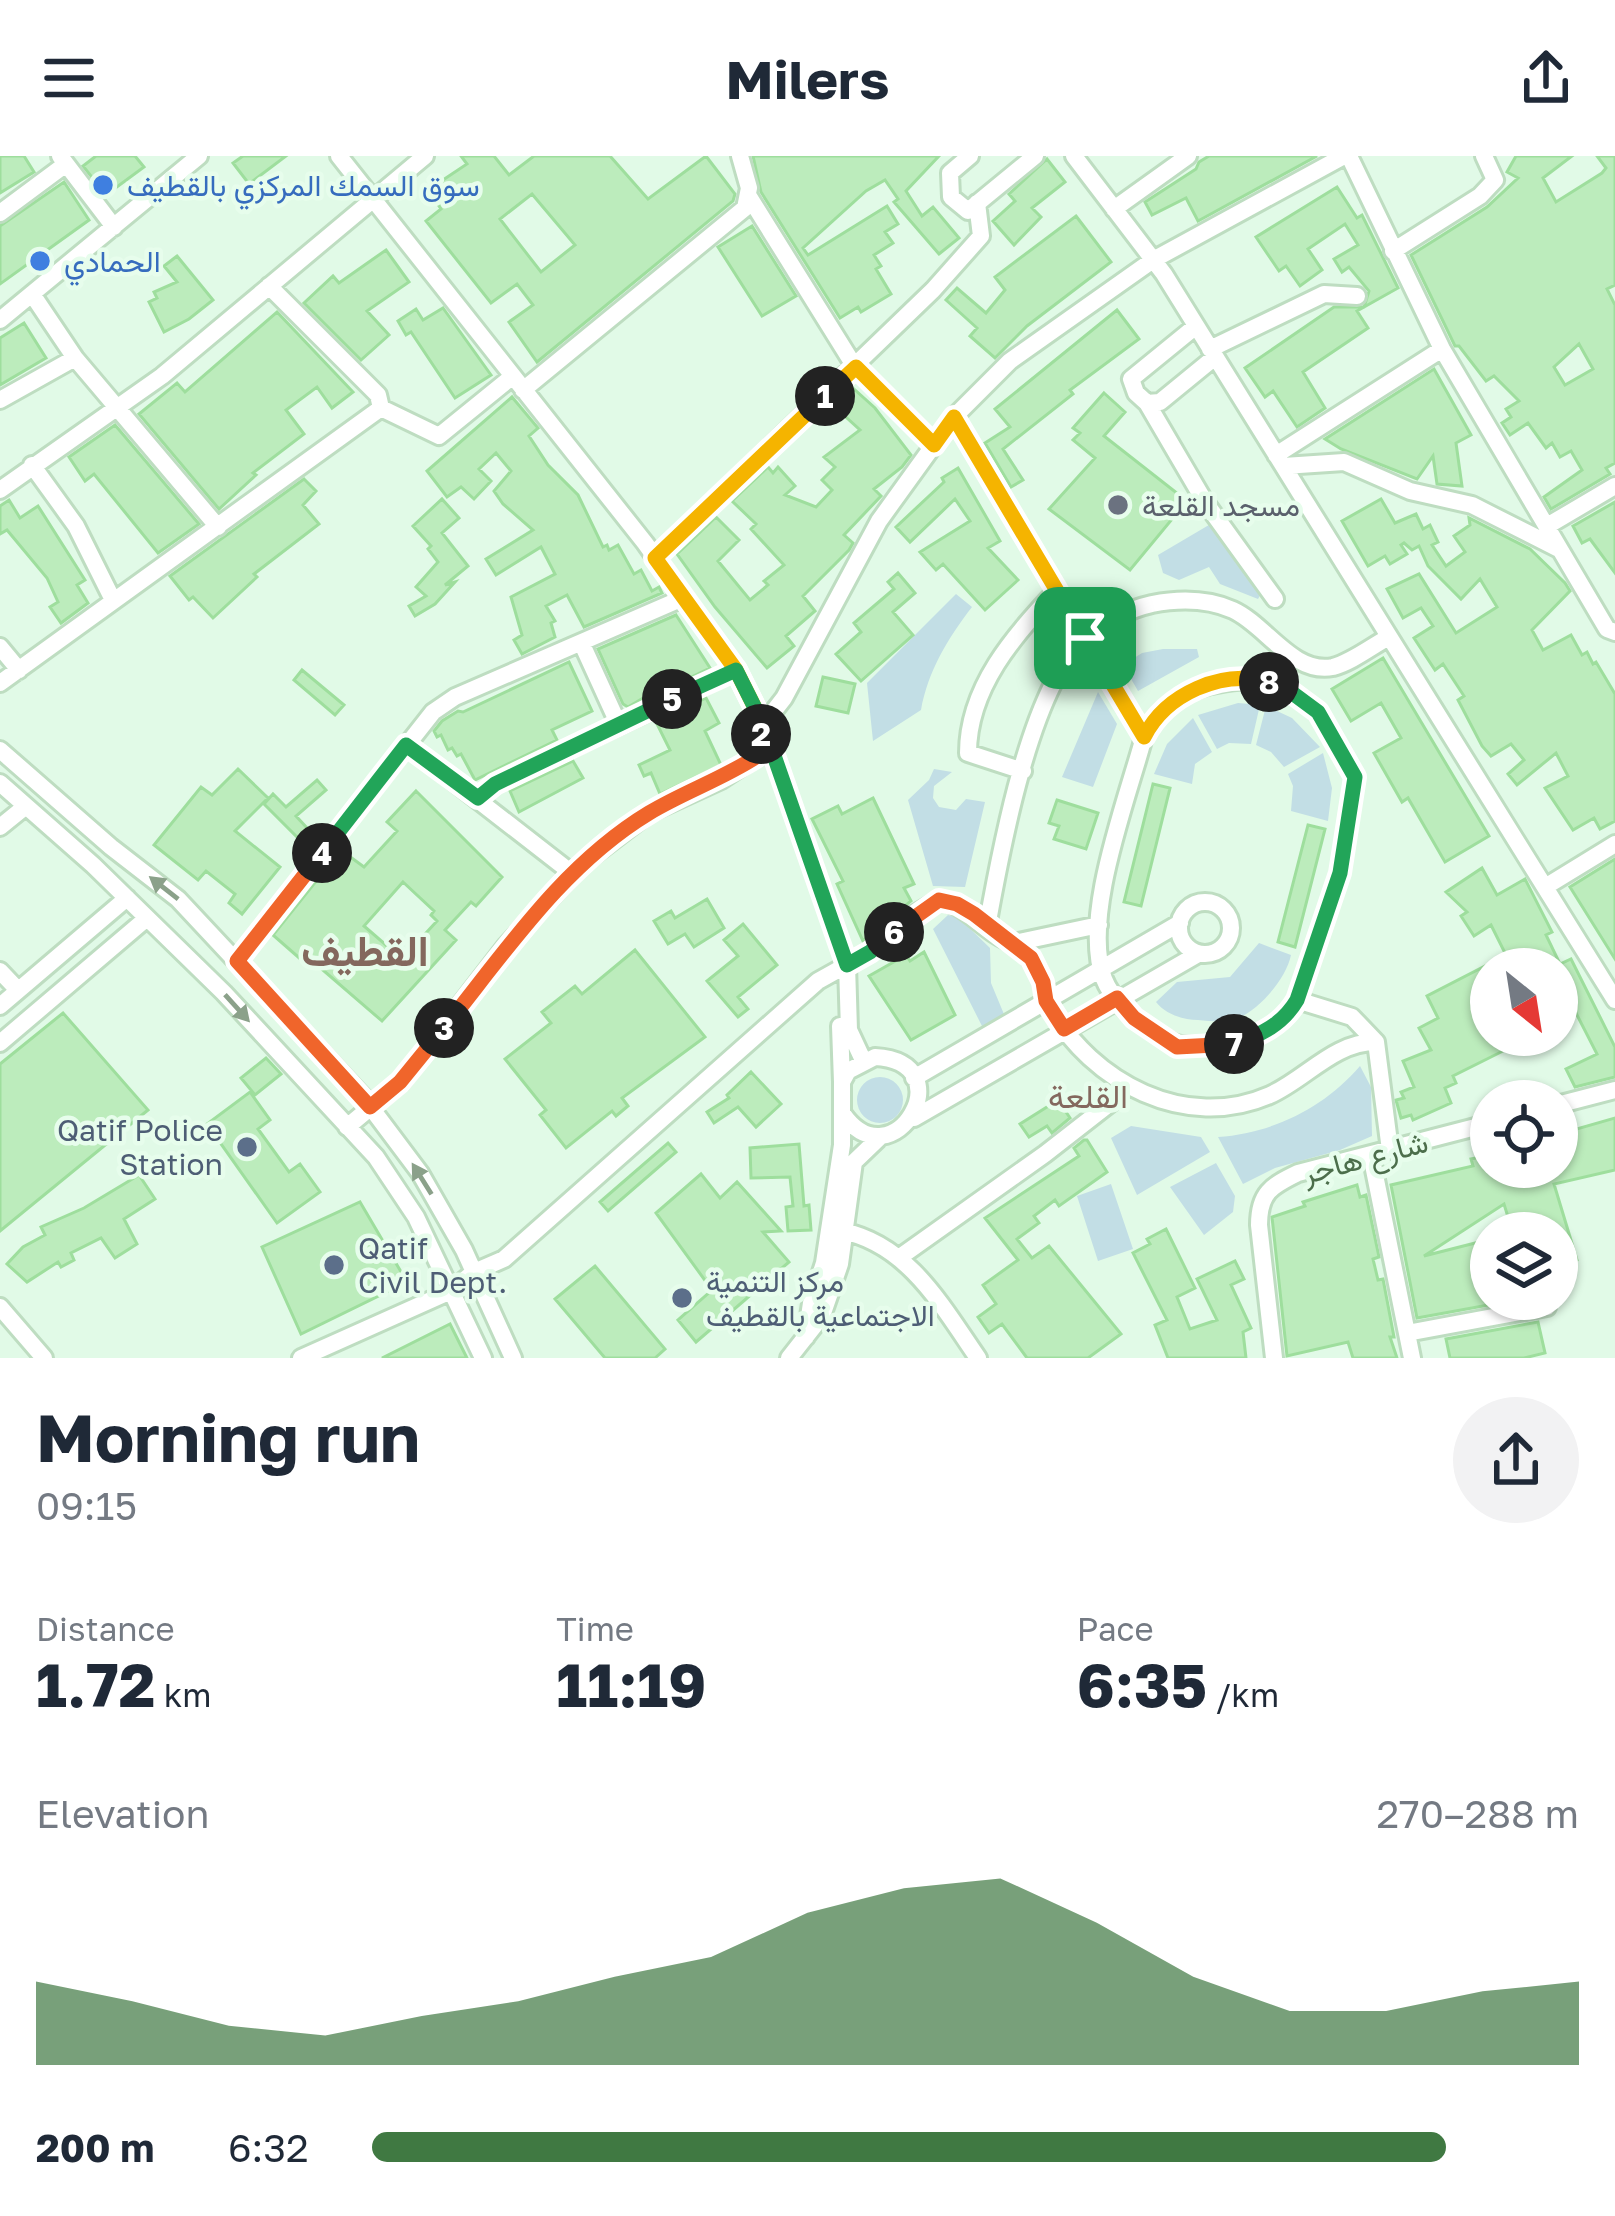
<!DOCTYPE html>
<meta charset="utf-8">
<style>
:root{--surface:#fff;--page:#f2f2f3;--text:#1f2937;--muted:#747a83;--accent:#407942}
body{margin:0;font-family:"Golos Text",Vazirmatn,sans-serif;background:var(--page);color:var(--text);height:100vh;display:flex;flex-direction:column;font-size:45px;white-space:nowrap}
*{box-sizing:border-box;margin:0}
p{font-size:39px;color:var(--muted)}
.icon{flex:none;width:66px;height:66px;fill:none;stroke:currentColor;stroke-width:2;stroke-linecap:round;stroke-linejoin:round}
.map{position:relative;height:1202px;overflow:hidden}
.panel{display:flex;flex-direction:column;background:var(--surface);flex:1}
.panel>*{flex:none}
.needle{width:78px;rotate:150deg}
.buttons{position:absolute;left:1470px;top:792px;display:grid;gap:24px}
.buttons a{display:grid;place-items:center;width:108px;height:108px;border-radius:50%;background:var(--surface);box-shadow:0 3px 9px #0004;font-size:60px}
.pin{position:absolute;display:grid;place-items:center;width:102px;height:102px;color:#fff;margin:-51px;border-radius:24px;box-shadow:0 6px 18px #0006}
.km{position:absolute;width:60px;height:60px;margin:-30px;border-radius:50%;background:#222;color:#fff;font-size:33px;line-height:60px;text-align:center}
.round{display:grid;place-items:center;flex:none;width:126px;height:126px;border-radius:63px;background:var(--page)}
.headline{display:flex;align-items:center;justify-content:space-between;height:204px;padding:0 36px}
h1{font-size:66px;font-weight:700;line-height:90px}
.stats{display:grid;grid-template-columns:repeat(3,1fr);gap:18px;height:204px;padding:12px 36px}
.stats div{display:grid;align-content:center}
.stats b{font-size:60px;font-weight:700}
.stats small{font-size:33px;font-weight:400}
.stats p{font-size:33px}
.chart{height:336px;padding:24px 36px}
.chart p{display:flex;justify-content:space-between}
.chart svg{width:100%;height:216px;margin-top:12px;fill:var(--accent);opacity:.7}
ul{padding:0 36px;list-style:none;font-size:39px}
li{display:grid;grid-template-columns:192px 144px 1fr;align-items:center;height:90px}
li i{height:30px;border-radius:15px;background:var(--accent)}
header{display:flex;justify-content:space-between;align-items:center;height:156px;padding:0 36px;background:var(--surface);font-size:54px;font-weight:700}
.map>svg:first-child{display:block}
</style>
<header><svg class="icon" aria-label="menu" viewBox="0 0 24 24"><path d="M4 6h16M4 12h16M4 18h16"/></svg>Milers<svg class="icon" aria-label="share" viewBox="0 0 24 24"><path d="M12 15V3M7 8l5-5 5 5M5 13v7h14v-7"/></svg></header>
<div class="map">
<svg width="1615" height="1202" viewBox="0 0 1615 1202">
<rect width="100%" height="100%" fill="#e1fae7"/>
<path fill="#c2dee5" d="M1214,366l50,66 -6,11 -38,-15 -11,-17 -30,13 -16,-7 -5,-18z
M956,438l16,13c-24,31 -44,64 -51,103l-48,31 -6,-58z
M1163,493h34l2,8 -61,34 -15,-26 19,-12z
M1098,536l19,32 -24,63 -31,-10z
M1238,547l22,2 -9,39 -22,-1 -12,6 -19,-34z
M1266,550l26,12 28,29 -36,20 -13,-15 -15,-7z
M1193,562l19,34 -17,12 -3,20 -38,-10 13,-30z
M1323,597l9,35 -4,33 -37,-10 2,-25 -5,-12z
M934,613l18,3 -18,14 -1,12 6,9 17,3 10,-11 19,3 -20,85 -32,-1 -25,-86 21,-20z
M948,759l11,3 31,30 1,35 15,36 -22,11 -51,-101z
M1259,787l32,12c-5,24 -31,54 -54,64 -11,4 -27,2 -39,1 -15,0 -33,-6 -42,-18l21,-20 53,-5z
M1360,910l11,21 1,49 -32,14 -65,18 -32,16 -25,-47c55,-4 106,-29 142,-71z
M857 944a23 23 0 1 1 46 0a23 23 0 1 1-46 0Z
M1131,970l70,11 9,15 -73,43 -26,-57z
M1216,1007l19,33 -2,16 -29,23 -34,-48z
M1111,1028l22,65 -35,12 -21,-65z"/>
<path fill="#bcecbc" stroke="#9ede9d" stroke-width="3" fill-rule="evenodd" d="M0,0h24l10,16 -34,21z
M96,0h39l9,11 -38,28 -23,-29z
M243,0h43l-37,28 -16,-21z
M461,0h33l15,19 25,-19h76l38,43 58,-43 29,38 -2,7 -196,161 -28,-40 24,-17 -16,-21 -26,19 -65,-82 15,-12 -13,-19 39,-26zM532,38l43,51 -34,27 -41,-53z
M753,0h186l-33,35 16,25 11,-9 26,31 -20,16 -45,-52 4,-3 -13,-19 -19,11 -63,57 5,7 79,-49 11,18 -13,8 8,11 -19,12 7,11 -5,3 15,25 -30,18 -3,-5 -18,11 -79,-126z
M1209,0h108l-119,65 -12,-23 -34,17 -7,-13 51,-33 3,-7z
M1516,0h56l-29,22 13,24 46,-29 4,-5 -9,-12h18v129l-8,4 8,16v158l-9,5 4,6 -59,35 -7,-12 38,-27 -11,-19 -11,6 -8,-14 -6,5 -18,-25 -18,12 -8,-12 9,-6 -5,-8 13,-8 -25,-25 -8,5 -27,-35h-4l-44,-91 76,-48 31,-29 -11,-6zM1579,188l14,25 -28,16 -11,-18z
M1047,3l18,23 -33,26 9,9 -27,28 -21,-24 22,-20 -6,-7z
M64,26l25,38 -89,64v-58z
M1337,31l20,31 5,-3 36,73 -41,23 11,17 -65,44 22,36 -28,19 -24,-36 -8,6 -20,-29 89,-61h30l5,-16 -20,-24 -7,5 -8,-13 24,-14 -13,-21 -37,25 14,21 -22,16 -14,-20 -7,5 -23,-34z
M1076,60l35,46 -84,64 -32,32 -25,-22 7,-8 -31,-28 11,-12 29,25 19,-23 -10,-13z
M752,70l44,70 -34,20 -44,-69z
M386,94l23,32 -42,29 22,24 -28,25 -57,-57 29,-27 6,7z
M177,100l36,44 -24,19 -25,13 -15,-30 8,-4 -3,-6 23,-10 -13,-16z
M443,152l48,67 -36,23 -44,-66 -5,3 -8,-14 18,-12 7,11z
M1117,154l22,29 -69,51 3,4 -70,55 20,31 -12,7 -26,-44 25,-16 -15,-18z
M277,156l76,80 -21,16 -15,-21 -31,23 18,24 -51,39 3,2 -37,34 -80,-95 38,-31 8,9z
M24,167l22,35 -46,27v-47z
M1434,213l37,66 -15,8 6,43 -25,-2 -4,-28 -16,23 -76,-30 -16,-10z
M854,233l21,19 36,47 -9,12 -28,22 7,7 -37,39 9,8 -4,7 -46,46 12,15 -29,25 8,10 -27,22 -52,-61 -38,-53 39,-37 23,23 -21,21 32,39 18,-15 -4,-4 20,-16 -33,-36 5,-5 -24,-23 36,-34 5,6 5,-6 17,19 -10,9 31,12 16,-17 -10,-10 13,-13 -11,-10 36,-27 -24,-22z
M1104,237l21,19 -21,24 83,65 -57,69 -81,-61 46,-51 -22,-18 7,-7 -7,-5z
M512,241l26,31 -9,8 19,29 30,30 25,52 4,-2 2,5 9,-5 16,29 7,-4 11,21 7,-4 3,6 -78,34 -17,-32 -21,11 9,15 -4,2 4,14 -33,17 -8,-14 8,-5 -11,-38 44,-23 -14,-27 -45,28 -10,-16 47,-29 -30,-26 -9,-13 17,-20 -15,-18 -17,16 12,12 -17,18 -13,-12 -14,10 -20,-26z
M115,269l84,99 -41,29 -64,-79 -9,7 -16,-24z
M958,312l42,73 -12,7 30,32 -33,30 -42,-46 -7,6 -16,-18 50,-31 -15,-22 -45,43 -14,-15 48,-45 -2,-4z
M304,323l12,12 -13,14 16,19 -65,50 3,3 -44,41 -20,-21 -4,3 -19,-24z
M442,343l17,19 -17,15 26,33 -23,19 10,-3 -20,22 -20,12 -6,-10 17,-10 -10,-9 22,-25 -10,-13 3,-3 -18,-20z
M1381,343l14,24 21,-9 7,15 7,-4 8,17 -6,3 14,21 19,-14 -11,-16 16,-11 -1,-7 61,31 35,34 5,8 -38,39 11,20 28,-15 11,20 5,-3 6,12 3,-2 19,32v127l-15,8 -6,-11 -21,12 -28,-42 23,-12 -12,-23 -39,32 -9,-11 16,-14 -13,-16 -20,12 -9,-10 -24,-46 6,-4 -21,-32 -8,6 -21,-32 19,-12 -12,-18 -18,10 -16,-29 32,-15 37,59 41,-26 -17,-28 -19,20 -33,-33 -9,-20 -7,4 -8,-7 -3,2 6,9 -17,10 -5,-8 -17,10 -26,-45z
M9,344l11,18 18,-12 47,74 -8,5 11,18 -27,20 -11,-16 8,-5 -11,-24 -40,-48 -7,4v-28z
M1615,346v71l-25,-34 -8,4 -9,-17z
M898,417l17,20 -22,19 20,23 -52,46 -25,-27 25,-22 -7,-9 40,-34 -6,-7z
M676,459l34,53 -31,15 -2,-5 -49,29 -5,-3 -25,-55z
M1383,502l106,178 -44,26 -37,-64 -6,4 -28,-49 27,-15 -20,-35 -30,18 -19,-32z
M569,506l23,49 -40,19 5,10 -82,40 -14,-26 -4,2 -5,-8 -4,2 -7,-15 -4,2 -3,-6 8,-10 16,-10 5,1z
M302,514l42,35 -9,10 -41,-35z
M823,521l32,7 -7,29 -32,-7z
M706,542l13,25 -14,8 16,34 -61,29 -9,-21 -7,3 -5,-11 31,-15 -14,-28z
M573,605l10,17 -64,34 -9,-21z
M238,613l30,29 -33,33 45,36 -38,47 -13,-11 6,-9 -29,-23 -8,9 -44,-35 47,-58 11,8z
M317,624l9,10 -30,26 12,13 -9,10 -35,-35 9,-10 13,13z
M1153,628l17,4 -29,118 -17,-4z
M416,635l86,86 -26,29 -5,-4 -26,28 11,10 -74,81 -73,-63 -4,5 -32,-28 68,-85 23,17 33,-36 -10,-9zM403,726l31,29 -3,4 6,6 -35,38 -38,-33z
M873,642l41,86 -10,4 7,13 -48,40 -26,-57 6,-3 -31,-62 26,-13 4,8z
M1057,644l41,13 -12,36 -32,-10 5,-13 -10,-3z
M1308,669l17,4 -30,118 -17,-5z
M1615,703v100l-45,-72z
M1482,712l15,27 28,-16 27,53 -6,3 14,29 11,-5 44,88v30l-40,10 -9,-18 31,-15 -21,-41 -8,4 -3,-7 -8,4v-45h-44l-22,-44 -17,11 -13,-20 6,-4 -21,-20z
M707,743l17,29 -30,19 -9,-13 -17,10 -14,-23 17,-10 4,7z
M743,768l34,41 -39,32 10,12 -10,8 -31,-36 31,-25 -14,-16z
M635,794l70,87 -83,61 6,8 -12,10 -4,-5 -46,37 -26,-33 6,-5 -41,-51 46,-36 -9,-11 33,-26 7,8z
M924,796l31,63 -44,25 -42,-64 37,-21 4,6z
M1491,807v47l-10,5 22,36 -50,25 3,7 -11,5 6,15 -38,17 -2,-5 -10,3 -5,-18 8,-2 -3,-6 13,-5 -11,-26 28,-11 -12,-22 19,-10 -11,-22z
M63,857l85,97 -148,121v-167z
M266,902l15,16 -26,21 -14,-17z
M751,916l30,32 -25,23 -18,-20 -24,16 -7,-11 22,-14 -2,-3z
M250,936l20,28 -12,9 31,43 11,-8 20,28 -43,31 -70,-99z
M1058,944l12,18 -18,15 -5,-7 -18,11 -9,-13z
M1615,962v52l-61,14 23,76 -20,6v-33h-44l-9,-29 -80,52 67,-17v60l14,3 -88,16 -26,-133 82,-19 -2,-7 20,-4v12h66v-37l11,-4 2,5z
M1084,984h3l20,32 -48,34 -4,-6 -21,16 5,7 -22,16 15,19 17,-12 72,88 -33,24h-61l-25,-34 -13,9 -11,-16 18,-13 -13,-19 35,-25 -33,-42 94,-62 -5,-8z
M668,987l8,9 -68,59 -8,-9z
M799,988l5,62 5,-1 2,25 -23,1 -2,-24 7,-1 -3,-29 -39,1 -1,-30z
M701,1018l19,24 17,-16 44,49 -18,1 26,30 -93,80 -18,-22 34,-30 -56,-77z
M139,1019l16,24 -31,20 13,25 -22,14 -14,-20 -30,15 3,7 -13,7 -3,-5 -31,20 -20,-18 16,-17 22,-12 -4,-8 43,-19z
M1357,1029l3,12 6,-2 13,62 -6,2 5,21 5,-1 11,58h-4l7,21h-44l-5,-16 -61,14 -15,-139 33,-11 -2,-4z
M360,1046l47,80 -106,52 -39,-87z
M1166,1073l29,59 -18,9 13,32 27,-9 -20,-41 38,-18 9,18 -13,6 20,43 -8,4 3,26h-78l-13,-33 12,-5 -34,-67 17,-9 -3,-5z
M595,1110l70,83 -10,9h-50l-50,-59z
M1538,1166l7,31 -21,5h-74l-4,-19z
M450,1168l17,34h-85z"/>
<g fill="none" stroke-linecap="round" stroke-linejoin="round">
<g stroke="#beddc1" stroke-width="22">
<path id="minor" d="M60,0l54,71
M339,0l306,387 91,127 27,55 84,240 2,65 14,30
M970,0l-20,17 1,24 17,14 67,-55
M1074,0l90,118 451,726
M1349,0l93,193 165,280 8,3
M748,39l107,172 79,78
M1114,53l74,-53
M0,57l66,-49
M1393,95l87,-55 15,-16 -11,-24
M32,138l43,64 143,169
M0,164l199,-164
M1196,170l-65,53 5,14 11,10 13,-1 55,-45
M1210,193l114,-55 33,2
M523,234l222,-182 4,-20 -9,-32
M0,244l75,-42
M1147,247l58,99 70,97
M381,252l58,28 74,-60
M954,261l190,320
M1276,299l166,-106
M32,309l44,61 37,74
M1284,310l60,-4 66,29 62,14 87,44
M0,334l162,-114 263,-220
M1547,370l68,-40
M655,402l278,-268 48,-54 -4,-33
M582,488l36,79
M0,491l19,23
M1262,523l29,13 27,21 37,64 -15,96 -43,127c-18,31 -50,43 -84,45 -37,2 -37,2 -67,-19 -16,-10 -35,-29 -42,-47 -23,-61 23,-179 40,-242 26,-50 67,-55 118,-58z
M0,527l381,-275 -3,-13 -109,-109
M407,589l166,129
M0,594l111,97 67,52 185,198 57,76 44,77 49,108
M1023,615l-55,-18c0,-65 46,-118 89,-163
M0,627l93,82 131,128 152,164 40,60 67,141
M478,642l17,-14 241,-114
M0,671l26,-21
M1545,731l70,-43
M1179 772a26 26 0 1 1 52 0a26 26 0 1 1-52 0Z
M987,771c13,-73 43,-242 100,-291 17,-15 43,-27 65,-32 26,-5 56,-5 81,6 33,15 60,65 100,57 19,-5 39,-21 56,-30
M1014,787c12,11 23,21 28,37 3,9 2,18 7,26 43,77 137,126 221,89 37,-17 64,-53 106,-53
M237,805l196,-249 22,-15 228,-99
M0,815l18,19
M1297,844l55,17 24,25 14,108
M0,850l127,-108
M840,870l2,56
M0,887l147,-125
M914,922l266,-155
M1557,949l58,-15
M914,962l284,-164
M347,971l54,-45 105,-136 76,-82 67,-51 72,-33 35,-23 7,-32 21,-27 95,-177 75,-104 56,-56 143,-101 191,-104
M1371,999l41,203
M842,1075c66,13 100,75 136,127
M900,1101l145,-103 68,-53 11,-14
M0,1151l44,51
M1407,1177l140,-26
M806,1181l5,-34 13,-40 18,-118v-63l6,-11 27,-14c91,5 18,128 -32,57
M301,1202l150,-67 23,-19 30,-13 314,-278 52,-29 45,-38 24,-14c31,6 46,35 75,43l85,-18
M789,1202l33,-42 18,-52 14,-102 26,-25
M1274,1202l-15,-133c0,-32 12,-39 39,-52l193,-50"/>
</g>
<use href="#minor" stroke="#fff" stroke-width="16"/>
</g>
<defs><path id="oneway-solid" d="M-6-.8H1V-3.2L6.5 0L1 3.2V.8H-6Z" transform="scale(3)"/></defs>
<g fill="#8ba18a">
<use href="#oneway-solid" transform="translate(164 732) rotate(-142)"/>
<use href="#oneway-solid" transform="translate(237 852) rotate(48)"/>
<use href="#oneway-solid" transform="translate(422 1023) rotate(-122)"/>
</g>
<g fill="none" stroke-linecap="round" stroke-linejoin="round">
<g stroke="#fff" stroke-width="24">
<path id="split-1" d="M825,240l31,-29 78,78 20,-28 131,221"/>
</g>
<g stroke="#fff" stroke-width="24">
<path id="split-2" d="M761,578l2,-10 -27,-54 -81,-112 170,-162"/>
</g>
<g stroke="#fff" stroke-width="24">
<path id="split-3" d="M444,872c62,-77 119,-163 205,-215 35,-21 73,-34 107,-56l5,-23"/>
</g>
<g stroke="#fff" stroke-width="24">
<path id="split-4" d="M322,697l-85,108 133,146 30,-25 44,-54"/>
</g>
<g stroke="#fff" stroke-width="24">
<path id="split-5" d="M322,697l84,-108 72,53 17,-14 177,-85"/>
</g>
<g stroke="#fff" stroke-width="24">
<path id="split-6" d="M672,543l64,-29 27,54 84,241 23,-13 24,-20"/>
</g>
<g stroke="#fff" stroke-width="24">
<path id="split-7" d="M894,776l45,-32 18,4 17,10 57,44 12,24 3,19 18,28 53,-31 17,20 43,29 57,-3"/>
</g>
<g stroke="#fff" stroke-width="24">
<path id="split-8" d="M1234,888c27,-9 49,-20 63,-44l43,-127 15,-96 -37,-65 -27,-20 -22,-10"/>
</g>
<g stroke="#fff" stroke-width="24">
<path id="split-9" d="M1085,482l59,99c22,-43 77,-68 125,-55"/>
</g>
<use href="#split-1" stroke="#f5b400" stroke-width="15"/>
<use href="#split-2" stroke="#f5b400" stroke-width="15"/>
<use href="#split-3" stroke="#f0652b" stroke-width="15"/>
<use href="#split-4" stroke="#f0652b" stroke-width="15"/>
<use href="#split-5" stroke="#22a559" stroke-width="15"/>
<use href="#split-6" stroke="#22a559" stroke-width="15"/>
<use href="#split-7" stroke="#f0652b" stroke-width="15"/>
<use href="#split-8" stroke="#22a559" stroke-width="15"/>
<use href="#split-9" stroke="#f5b400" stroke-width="15"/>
</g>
<g fill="#3f7fe0" stroke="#e7fdec" stroke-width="4.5">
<circle cx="103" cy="29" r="12"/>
<circle cx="40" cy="105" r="12"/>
</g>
<circle fill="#6b7280" stroke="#e7fdec" stroke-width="4.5" cx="1118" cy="349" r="12"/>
<g fill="#5c6f8a" stroke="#e7fdec" stroke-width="4.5">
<circle cx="247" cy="991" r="12"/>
<circle cx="334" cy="1109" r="12"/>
<circle cx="682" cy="1142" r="12"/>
</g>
<g text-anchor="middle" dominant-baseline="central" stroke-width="9" stroke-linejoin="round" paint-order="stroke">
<g font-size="30" fill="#366cbe" stroke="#e7fdec" text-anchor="start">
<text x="127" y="29">سوق السمك المركزي بالقطيف</text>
<text x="64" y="105">الحمادي</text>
</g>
<g font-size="30" fill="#5b616d" stroke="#e7fdec" text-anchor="start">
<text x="1142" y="349">مسجد القلعة</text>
</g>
<g font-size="30" fill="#4e5e75" stroke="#e7fdec" text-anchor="start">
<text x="223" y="974" text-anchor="end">Qatif Police<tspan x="223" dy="34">Station</tspan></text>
<text x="358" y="1092">Qatif<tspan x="358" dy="34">Civil Dept.</tspan></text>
<text x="706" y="1125">مركز التنمية<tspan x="706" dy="34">الاجتماعية بالقطيف</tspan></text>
</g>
<g font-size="30" fill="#4c6e4b" stroke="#e7fdec">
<text transform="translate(1365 1001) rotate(-15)">شارع هاجر</text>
</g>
<g font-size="33" fill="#84685e" stroke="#e7fdec">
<text x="1088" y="939">القلعة</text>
</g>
<g font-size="42" font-weight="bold" fill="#84685e" stroke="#e7fdec">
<text x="365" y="794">القطيف</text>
</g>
</g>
</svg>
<div class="buttons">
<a><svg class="needle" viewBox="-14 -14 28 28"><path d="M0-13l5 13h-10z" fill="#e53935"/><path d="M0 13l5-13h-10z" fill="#747a83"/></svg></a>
<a><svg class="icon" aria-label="locate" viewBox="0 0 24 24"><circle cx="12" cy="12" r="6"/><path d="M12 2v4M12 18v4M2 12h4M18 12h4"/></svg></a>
<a><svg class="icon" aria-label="layers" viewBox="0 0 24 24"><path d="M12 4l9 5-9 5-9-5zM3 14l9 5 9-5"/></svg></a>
</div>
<div class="pin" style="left:1085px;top:482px;background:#1e9e55"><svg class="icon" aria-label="arrive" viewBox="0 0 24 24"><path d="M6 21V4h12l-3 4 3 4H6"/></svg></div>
<b class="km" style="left:825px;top:240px">1</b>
<b class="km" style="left:761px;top:578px">2</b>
<b class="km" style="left:444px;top:872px">3</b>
<b class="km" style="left:322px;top:697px">4</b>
<b class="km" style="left:672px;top:543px">5</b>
<b class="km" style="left:894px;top:776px">6</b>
<b class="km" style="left:1234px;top:888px">7</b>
<b class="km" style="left:1269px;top:526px">8</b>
</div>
<section class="panel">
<div class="headline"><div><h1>Morning run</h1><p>09:15</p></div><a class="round"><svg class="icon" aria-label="share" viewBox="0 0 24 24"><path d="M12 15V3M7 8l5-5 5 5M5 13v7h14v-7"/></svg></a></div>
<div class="stats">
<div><p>Distance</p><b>1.72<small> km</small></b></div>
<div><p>Time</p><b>11:19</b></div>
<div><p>Pace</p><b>6:35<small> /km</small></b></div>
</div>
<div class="chart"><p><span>Elevation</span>270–288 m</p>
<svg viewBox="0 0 160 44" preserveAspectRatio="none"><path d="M0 44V27L10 31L20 36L30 38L40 34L50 31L60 26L70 22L80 13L90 8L100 6L110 15L120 26L130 33L140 33L150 29L160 27V44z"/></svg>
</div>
<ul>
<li><b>200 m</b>6:32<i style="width:89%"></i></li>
</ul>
</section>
